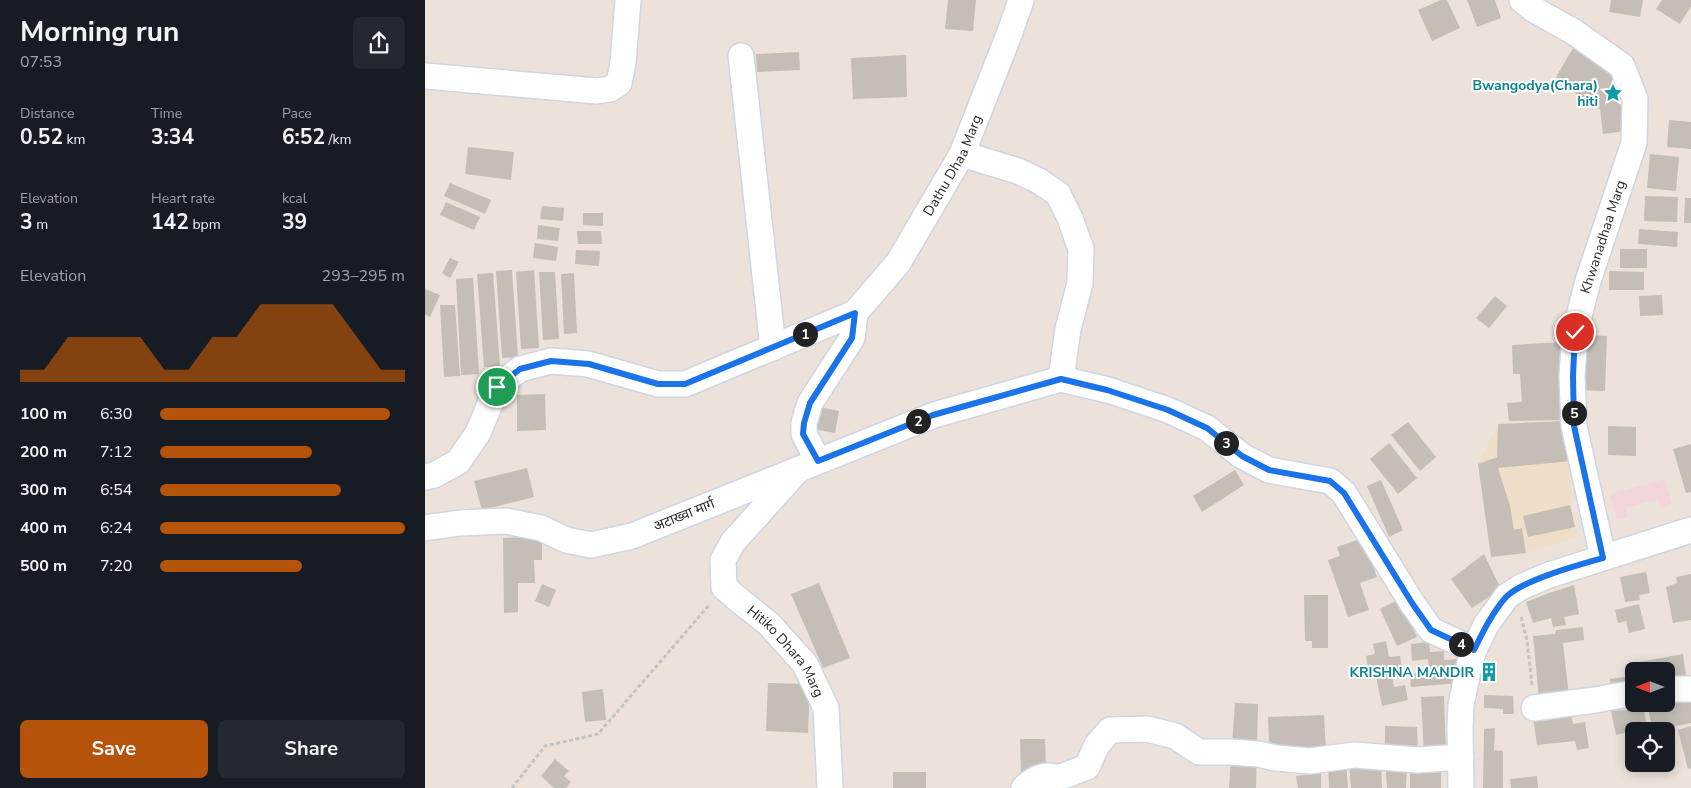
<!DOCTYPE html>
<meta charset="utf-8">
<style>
:root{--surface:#171b24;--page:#242831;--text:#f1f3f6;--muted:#9ea1a6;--accent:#b45309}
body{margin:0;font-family:"Nunito Sans","Noto Sans Devanagari",sans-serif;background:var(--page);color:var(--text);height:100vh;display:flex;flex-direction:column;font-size:19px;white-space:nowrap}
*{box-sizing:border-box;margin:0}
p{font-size:16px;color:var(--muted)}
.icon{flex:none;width:28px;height:28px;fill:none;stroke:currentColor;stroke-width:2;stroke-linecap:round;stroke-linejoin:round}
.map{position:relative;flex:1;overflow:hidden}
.sheet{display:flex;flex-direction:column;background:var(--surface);width:425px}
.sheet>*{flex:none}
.needle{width:32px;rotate:270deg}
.fabs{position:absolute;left:1200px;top:662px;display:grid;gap:10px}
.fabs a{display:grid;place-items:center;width:50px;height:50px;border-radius:8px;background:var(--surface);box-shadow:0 2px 12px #0003;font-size:25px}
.pin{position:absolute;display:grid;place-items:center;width:42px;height:42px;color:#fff;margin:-21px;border:2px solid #fff;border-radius:50%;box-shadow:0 1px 5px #0007}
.km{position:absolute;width:25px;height:25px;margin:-12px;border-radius:50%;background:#222;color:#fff;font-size:14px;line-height:25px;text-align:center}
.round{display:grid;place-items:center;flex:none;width:52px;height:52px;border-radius:8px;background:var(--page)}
.headline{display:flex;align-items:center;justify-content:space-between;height:85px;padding:0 20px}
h1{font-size:28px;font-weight:700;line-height:38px}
.stats{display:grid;grid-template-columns:repeat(3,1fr);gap:8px;height:85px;padding:5px 20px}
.stats div{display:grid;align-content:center}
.stats b{font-size:21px;font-weight:700}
.stats small{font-size:14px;font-weight:400}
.stats p{font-size:14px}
.chart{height:140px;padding:10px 20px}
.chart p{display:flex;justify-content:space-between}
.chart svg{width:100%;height:90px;margin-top:5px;fill:var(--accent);opacity:.7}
.cta{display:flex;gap:10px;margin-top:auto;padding:10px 20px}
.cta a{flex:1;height:58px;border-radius:8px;background:var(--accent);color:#fff;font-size:20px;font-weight:700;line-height:58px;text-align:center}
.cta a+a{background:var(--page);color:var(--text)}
ul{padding:0 20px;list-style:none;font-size:16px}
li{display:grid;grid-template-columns:80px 60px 1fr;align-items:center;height:38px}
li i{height:12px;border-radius:6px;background:var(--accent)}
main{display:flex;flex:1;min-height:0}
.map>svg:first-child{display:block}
</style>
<main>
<section class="sheet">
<div class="headline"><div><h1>Morning run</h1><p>07:53</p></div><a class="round"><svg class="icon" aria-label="share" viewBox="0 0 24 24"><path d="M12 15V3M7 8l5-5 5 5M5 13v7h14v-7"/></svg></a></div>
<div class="stats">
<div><p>Distance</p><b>0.52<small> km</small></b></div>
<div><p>Time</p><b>3:34</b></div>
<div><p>Pace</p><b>6:52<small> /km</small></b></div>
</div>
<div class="stats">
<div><p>Elevation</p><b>3<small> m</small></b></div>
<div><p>Heart rate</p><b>142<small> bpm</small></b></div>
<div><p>kcal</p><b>39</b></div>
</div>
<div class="chart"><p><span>Elevation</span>293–295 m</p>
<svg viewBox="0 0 160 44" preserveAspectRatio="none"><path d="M0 44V38L10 38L20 22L30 22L40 22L50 22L60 38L70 38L80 22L90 22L100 6L110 6L120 6L130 6L140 22L150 38L160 38V44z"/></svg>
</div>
<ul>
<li><b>100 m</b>6:30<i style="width:94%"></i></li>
<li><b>200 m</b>7:12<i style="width:62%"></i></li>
<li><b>300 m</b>6:54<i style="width:74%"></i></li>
<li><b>400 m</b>6:24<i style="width:100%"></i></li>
<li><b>500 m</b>7:20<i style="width:58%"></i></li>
</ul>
<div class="cta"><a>Save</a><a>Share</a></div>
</section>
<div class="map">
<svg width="1266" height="788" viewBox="0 0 1266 788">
<rect width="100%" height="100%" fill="#ece2da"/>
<path fill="#efdec8" d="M1073,424l66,3 8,34 -2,44 5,22 5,9 -54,17 -35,4 -13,-93z"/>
<path fill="#f3d6db" d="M1240,479l7,26 -11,3 -3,-9 -32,9 2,9 -11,3 -7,-26z"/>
<path fill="#c4beb6" d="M523,0h28l-3,31 -28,-2z
M1016,0h6l13,28 -28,13 -14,-31z
M1042,0h28l6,18 -24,9z
M1186,0h32l-3,17 -31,-5z
M1237,0h29v6l-11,18 -24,-15z
M1151,43l34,25 13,18 4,45 -24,3 -3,-25 -8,-2 -36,-30z
M374,52l1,18 -43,2 -1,-18z
M481,55l1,42 -54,2 -2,-41z
M1244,120l22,2v27l-24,-2z
M43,147l46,5 -3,28 -46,-6z
M1225,154l29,3 -3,34 -29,-3z
M25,183l41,17 -6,14 -41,-18z
M1220,196l33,1 -1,25 -33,-1z
M1260,198h6v25h-7z
M21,202l34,15 -6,13 -34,-15z
M117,206l22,2 -1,13 -23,-2z
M158,213h20v13l-20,-1z
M113,225l22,3 -2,13 -21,-2z
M1214,229l39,3 -1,15 -39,-3z
M152,231h24l1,13h-24z
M110,243l23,4 -2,14 -23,-3z
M1195,249h27v19h-27z
M151,250l24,1 -1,15 -24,-2z
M25,258l9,4 -9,16 -8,-5z
M87,270l6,87 -16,1 -6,-87z
M109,270l5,78 -18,1 -5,-77z
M1184,271l35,1v18h-35z
M114,272h16l4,67 -16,1z
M68,273l7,93 -16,1 -7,-93z
M149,273l3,60 -13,1 -3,-60z
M48,278l6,96 -18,1 -5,-96z
M0,289l15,6 -10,22 -5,-3z
M1237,295l1,20 -23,1 -1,-20z
M1070,296l12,10 -18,22 -13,-10z
M15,305h15l5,71 -16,1z
M1159,335l23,1 -2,55 -23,-1z
M1138,342l4,78 -58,1 -2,-18 15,-1 -2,-28h-7l-1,-29z
M120,394l1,36 -29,1v-36z
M389,406l25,5 -4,22 -26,-5z
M1142,421l5,40 -74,7 12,38 4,24 8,-2 4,25 -35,4 -13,-93 19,-7 1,-33z
M983,422l28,35 -16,14 -29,-36z
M1183,426l28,1v29l-28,-1z
M964,443l28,35 -19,16 -28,-35z
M1266,444v48l-5,1 -13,-44z
M102,468l7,29 -52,13 -8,-29z
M810,470l9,15 -42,27 -9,-16z
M956,480l22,50 -14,7 -22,-51z
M1145,505l5,22 -47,10 -5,-21z
M117,537v23h-8l1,23h-17v29l-14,1 -1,-75z
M938,538l14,39 -17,6 9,27 -21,7 -20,-57 12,-4 -3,-9z
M1059,554l17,35 -29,19 -21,-29z
M1221,572l4,21 -11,2 1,5 -15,2 -5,-25z
M1266,574v46l-18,3 -7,-36 11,-4 -1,-6z
M394,583l31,75 -27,10 -32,-74z
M117,584l14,6 -7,17 -14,-6z
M1149,585l5,29 -15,3 2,8 -13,2 -2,-9 -18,5 -7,-21 23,-9z
M879,595h24v53h-16v-7h-7z
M975,599l17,38 -20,9 -17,-37z
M1214,604l6,25 -16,4 -3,-12 -8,2 -3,-13z
M1158,627l1,13 -21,3 6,53 -30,3 -6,-63 22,-2 1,-4z
M961,641l3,16 11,-1 3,16 -11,2 2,13 11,-2 3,15 -26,6 -7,-35 -6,1 -3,-16 9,-2 -2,-10z
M1004,642l1,10 14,-1v9l14,-1 2,24 -49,4 -1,-13 19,-2 -1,-13 -16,2 -1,-17z
M1258,654l4,30 -21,1v-14h-32v18l-22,3 -2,-13 22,-3 2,-13z
M1058,666l11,1v11l-11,1z
M343,683l42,1 -2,49 -42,-2z
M178,689l3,31 -21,2 -3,-30z
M1059,695l29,1 1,18h-11v-5l-19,-1z
M1019,696l2,59 -22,1 -3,-59z
M1241,700h25v23l-38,8 -6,-27h19z
M810,703l23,1 -2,84h-27z
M1219,709l2,14 -16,4 -1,5 -13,3 -5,-24z
M1145,711l3,13 12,-2 4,26 -12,2 -2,-9 -38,4 -4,-28 13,-2 1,5 13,-2 -1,-5z
M899,715l2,39 -18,1 -39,-12 -1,-26z
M960,726l32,1 1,26h-33z
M1266,726v42l-3,1 -10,-39z
M1070,728l-1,22 9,1v37h-20l1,-59z
M595,739h25l1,31 -25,6z
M130,759l14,12 -5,5 7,6 -5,6h-12l-13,-12z
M956,759l1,29h-31l-2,-27z
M921,760l2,28h-19l-1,-26z
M960,760l22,1 -1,27h-19z
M985,769h31v19h-31z
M468,772h33v16h-33z
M896,773v15h-23l-2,-12z
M1112,776l1,12h-27l-1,-9z"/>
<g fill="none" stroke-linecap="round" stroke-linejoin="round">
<g stroke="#cfd5e3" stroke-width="28">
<g id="minor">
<path d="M1097,0l11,9 41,23 48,34 13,33 -1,44 -46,138 -13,51 -3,44 2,50 29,131"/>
<path d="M316,56l32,292"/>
<path d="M0,76l172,15 13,-2 9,-6 4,-20 5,-63"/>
<path d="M537,154l56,17 21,10 19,13 12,24 11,31 -1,34 -12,46 -7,50"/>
<path d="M393,461l-14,-27v-11l6,-20 42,-65 3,-25"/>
<path id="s1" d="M371,472l-63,70 -10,18 1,27 16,14 29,23 36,40 21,44 4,80"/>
<path id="s2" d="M0,477l9,-2 24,-13 20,-29 19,-46 23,-18 31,-8 37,3 70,20h27l170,-71 43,-50 64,-109 48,-122 11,-32"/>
<path d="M0,528l35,-5 46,-2 35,7 25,12 25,5 41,-9 302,-121 127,-36 47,11 60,20 39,18 35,28 27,14 61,11 14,12 68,110 19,27 43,20"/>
<path d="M1241,689h25"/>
<path d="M1109,708l61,-8 39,-7"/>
<path d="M599,788c10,-10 21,-15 34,-10l29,-11 10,-22 13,-15 37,-1 28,7 24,16h31l28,2 18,4 34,3 44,-6 64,5 43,-3"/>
<path d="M1036,788l-1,-58 1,-25 9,-43 4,-12 12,-25 21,-29 14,-9 28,-12 142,-45"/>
</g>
</g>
<path stroke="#c3c3c3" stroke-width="3" stroke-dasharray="4 2.5" stroke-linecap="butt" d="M1096,617l6,23 5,45
M87,788l33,-42 53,-12 112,-130"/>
<use href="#minor" stroke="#fff" stroke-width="25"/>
</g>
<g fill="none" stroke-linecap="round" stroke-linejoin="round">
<g stroke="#fff" stroke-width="10">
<path id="route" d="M72,387l23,-18 31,-8 38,3 69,20h27l170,-71 -3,25 -42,65 -6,20 -1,11 15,27 115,-46 128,-36 46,11 61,20 39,18 35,28 27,14 61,11 14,12 68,110 19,27 43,20c9,-18 18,-37 32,-53 17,-17 72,-32 97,-39l-29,-132 -1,-50 2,-44"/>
</g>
<use href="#route" stroke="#1a73e8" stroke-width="6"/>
</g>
<defs>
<g id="sight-bare" transform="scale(1.5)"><path d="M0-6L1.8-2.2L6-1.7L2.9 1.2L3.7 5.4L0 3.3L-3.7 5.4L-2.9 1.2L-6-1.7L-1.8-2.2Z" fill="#0f9aa8" stroke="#fff" stroke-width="2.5" paint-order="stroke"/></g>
<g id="building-bare" transform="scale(1.5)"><path d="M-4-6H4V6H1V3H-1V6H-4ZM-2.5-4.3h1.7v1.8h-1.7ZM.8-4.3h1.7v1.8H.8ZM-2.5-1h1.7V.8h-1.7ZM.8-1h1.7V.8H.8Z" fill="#0f9aa8" stroke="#fff" stroke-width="2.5" paint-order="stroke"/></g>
</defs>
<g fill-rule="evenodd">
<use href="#sight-bare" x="1188" y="93"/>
<use href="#building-bare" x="1064" y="672"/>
</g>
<g text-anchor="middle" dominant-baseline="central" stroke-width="4" stroke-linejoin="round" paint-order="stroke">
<g font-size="14" font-weight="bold" fill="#0d838f" stroke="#fff" text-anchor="end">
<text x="1173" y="85">Bwangodya(Chara)<tspan x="1173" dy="16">hiti</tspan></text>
<text x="1049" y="672">KRISHNA MANDIR</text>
</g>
<g font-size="14" fill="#292929" stroke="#fff">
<text stroke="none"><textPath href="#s2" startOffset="682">Dathu Dhaa Marg</textPath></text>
<text transform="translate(1178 237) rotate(-72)">Khwanadhaa Marg</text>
<text transform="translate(259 515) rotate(-22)">अटाख्वा मार्ग</text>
<text stroke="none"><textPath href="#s1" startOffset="232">Hitiko Dhara Marg</textPath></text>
</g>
</g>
</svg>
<div class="fabs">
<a><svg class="needle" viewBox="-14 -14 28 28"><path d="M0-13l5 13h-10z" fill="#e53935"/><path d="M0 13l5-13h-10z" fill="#9ea1a6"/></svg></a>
<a><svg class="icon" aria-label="locate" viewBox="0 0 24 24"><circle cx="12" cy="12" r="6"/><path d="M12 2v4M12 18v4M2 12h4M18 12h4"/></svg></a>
</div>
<div class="pin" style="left:72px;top:387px;background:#1e9e55"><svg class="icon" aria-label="arrive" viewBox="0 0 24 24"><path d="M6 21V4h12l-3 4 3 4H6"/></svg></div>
<div class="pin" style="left:1150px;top:332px;background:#d93025"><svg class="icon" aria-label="check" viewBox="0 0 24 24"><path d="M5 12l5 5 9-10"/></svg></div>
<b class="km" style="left:380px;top:334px">1</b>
<b class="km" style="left:493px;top:421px">2</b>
<b class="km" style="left:801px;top:443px">3</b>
<b class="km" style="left:1036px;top:644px">4</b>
<b class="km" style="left:1149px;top:413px">5</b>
</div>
</main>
